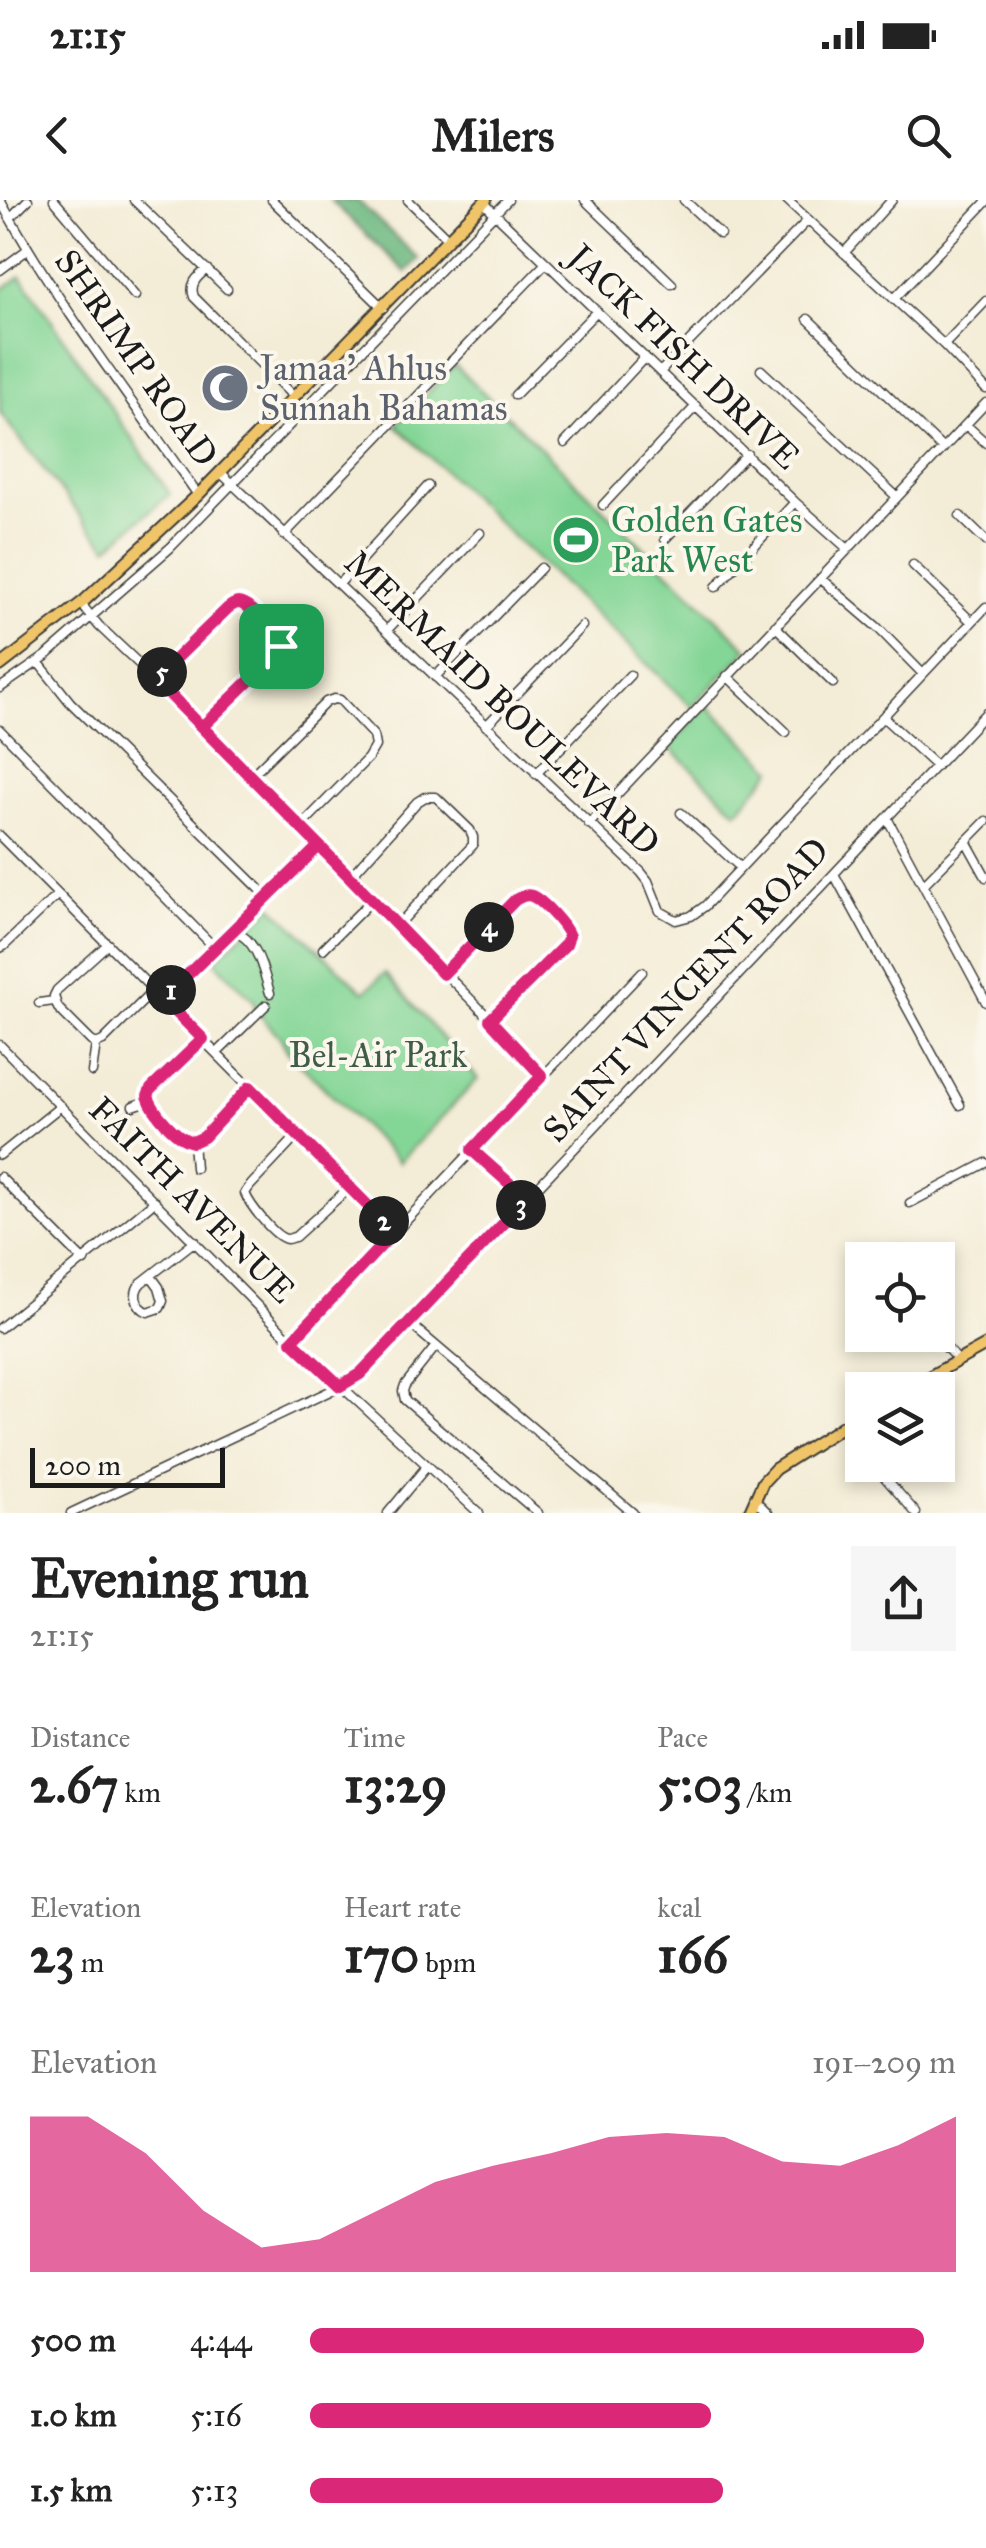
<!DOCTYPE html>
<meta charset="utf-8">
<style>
:root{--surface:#fff;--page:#f6f6f6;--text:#222;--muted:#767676;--accent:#db2777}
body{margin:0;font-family:"IM FELL Great Primer",serif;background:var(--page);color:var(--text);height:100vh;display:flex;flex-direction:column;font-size:38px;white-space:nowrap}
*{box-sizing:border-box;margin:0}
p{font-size:32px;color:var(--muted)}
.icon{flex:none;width:55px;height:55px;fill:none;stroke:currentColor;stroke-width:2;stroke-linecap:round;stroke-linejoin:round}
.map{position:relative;height:1313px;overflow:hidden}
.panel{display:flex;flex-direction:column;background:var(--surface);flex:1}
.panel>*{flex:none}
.controls{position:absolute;left:845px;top:1042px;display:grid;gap:20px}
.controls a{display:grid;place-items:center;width:110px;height:110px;border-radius:0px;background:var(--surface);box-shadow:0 5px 15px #0003;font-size:50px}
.scale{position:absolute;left:30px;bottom:25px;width:195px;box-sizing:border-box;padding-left:10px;border:5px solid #1c1c1c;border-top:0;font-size:28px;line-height:35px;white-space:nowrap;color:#1c1c1c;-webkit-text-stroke:8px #fbf7ec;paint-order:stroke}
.pin{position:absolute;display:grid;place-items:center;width:85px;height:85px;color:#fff;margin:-42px;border-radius:20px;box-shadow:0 5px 15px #0006}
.km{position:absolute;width:50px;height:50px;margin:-25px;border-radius:50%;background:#222;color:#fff;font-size:28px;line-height:50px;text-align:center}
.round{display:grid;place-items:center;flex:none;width:105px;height:105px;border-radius:0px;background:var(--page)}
.summary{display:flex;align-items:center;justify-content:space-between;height:170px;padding:0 30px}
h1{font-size:55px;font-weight:700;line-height:75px}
.figures{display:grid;grid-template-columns:repeat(3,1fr);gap:15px;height:170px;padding:10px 30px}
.figures div{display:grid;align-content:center}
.figures b{font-size:50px;font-weight:700}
.figures small{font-size:28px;font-weight:400}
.figures p{font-size:28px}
.chart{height:280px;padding:20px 30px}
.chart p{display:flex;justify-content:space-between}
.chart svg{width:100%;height:180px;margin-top:10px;fill:var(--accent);opacity:.7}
ul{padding:0 30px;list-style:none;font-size:32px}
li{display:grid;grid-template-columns:160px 120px 1fr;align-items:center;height:75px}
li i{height:25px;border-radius:12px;background:var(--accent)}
.status{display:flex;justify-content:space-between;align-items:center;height:70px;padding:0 50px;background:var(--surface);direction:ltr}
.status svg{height:28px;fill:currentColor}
header{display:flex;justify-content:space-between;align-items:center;height:130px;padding:0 30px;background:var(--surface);font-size:45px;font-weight:700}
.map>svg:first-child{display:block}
</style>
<div class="status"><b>21:15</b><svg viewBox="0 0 49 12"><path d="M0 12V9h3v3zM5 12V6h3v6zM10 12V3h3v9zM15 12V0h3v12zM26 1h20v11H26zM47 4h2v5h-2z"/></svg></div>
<header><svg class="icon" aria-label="back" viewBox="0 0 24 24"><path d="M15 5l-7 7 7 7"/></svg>Milers<svg class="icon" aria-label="search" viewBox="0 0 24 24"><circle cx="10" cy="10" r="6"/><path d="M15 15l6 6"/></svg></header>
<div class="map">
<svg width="986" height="1313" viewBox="0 0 986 1313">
<rect width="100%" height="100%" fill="#fbf7ec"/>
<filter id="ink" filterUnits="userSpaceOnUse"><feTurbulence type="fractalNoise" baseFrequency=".01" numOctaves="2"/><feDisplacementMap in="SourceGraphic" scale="20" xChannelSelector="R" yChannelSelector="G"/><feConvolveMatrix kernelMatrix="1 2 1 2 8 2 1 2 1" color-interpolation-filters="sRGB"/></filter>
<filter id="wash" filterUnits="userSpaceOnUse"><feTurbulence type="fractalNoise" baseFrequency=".0048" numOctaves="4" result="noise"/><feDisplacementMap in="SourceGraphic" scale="40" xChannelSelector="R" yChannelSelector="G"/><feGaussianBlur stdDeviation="2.25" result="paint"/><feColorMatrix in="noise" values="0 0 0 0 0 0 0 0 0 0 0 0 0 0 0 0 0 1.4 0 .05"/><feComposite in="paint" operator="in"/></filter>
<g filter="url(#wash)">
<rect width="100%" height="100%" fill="#f3ecd6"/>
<path fill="#84d696" stroke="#507959" stroke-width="2.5" d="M21,76l149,218 -62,53 -22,-24 -86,-110v-122z
M455,165l293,284 -56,58 -296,-282z
M707,505l66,64 -36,43 -68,-65z
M272,706l92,86 21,-19 93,106 -79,83 -111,-110 -8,-15 -25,-27 -1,-9 -40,-41z"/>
<path fill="#6bb77f" stroke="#446a4e" stroke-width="2.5" d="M330,0h27l62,59 -13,13z"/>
</g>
<g filter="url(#ink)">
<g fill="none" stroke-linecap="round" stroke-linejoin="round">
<g stroke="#3c3b38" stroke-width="11">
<path id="minor" d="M0,0c57,104 130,198 198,295
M54,0l81,96
M134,0l93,89
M272,0l111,108
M408,0l40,39
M585,0l87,84
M684,0l36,34
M787,0l157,145 42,44
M483,2l312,300 53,47
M10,18l18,-18
M844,53l48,-53
M207,69c-10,8 -18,15 -13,28l100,100
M0,70l27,-20
M894,99l92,-97
M808,119l135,130
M944,145l42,-44
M761,170l136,127
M661,171l147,-151
M515,195l82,-84
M966,225l20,18
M565,243l80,-86
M220,272l421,400 7,9 12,30 16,9 15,-4 14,-10 281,-299
M603,305l93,-99
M960,316l26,25
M284,335l262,-272
M665,339l82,-85
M913,365l59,57
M821,379l56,48 46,47
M339,384l89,-98
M716,387l79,-85
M81,404l18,22 56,53 335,340 52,57
M775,426l58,57
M387,430l93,-97
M38,462l32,40 197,194
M727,476l59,56
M435,477l106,-109
M155,479l79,-75 6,-1 6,2 30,31 5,10 -2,6 -77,75
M0,488l46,-32 124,-108 338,-348
M883,517l53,49
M486,526l96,-100
M0,530l215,218
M536,574l94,-99
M251,576l75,-74 8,-3 6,1 33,35 2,11 -7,12 -68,69
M681,613l59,54
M887,618l99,184
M589,624l397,-421
M0,636l394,396
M966,641l20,36
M834,674l126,231
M350,677l67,-75 8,-5h11l34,33 3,7v8l-75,80
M923,685l63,-64
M233,730c26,12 29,38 37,63
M108,744l-51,46 -3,6 4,12 33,33 5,3 7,-3 51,-51
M0,748l4,-2 53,-51
M323,749l49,-49
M443,773l72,-73c6,-3 10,-6 17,-4 11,5 33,29 37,40l-3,8 -76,75
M163,799l156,-153
M39,803l15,-2
M203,839l-55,55c3,18 26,41 42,48l14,-5 46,-50
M0,845l292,296 187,172
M217,853l49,-48
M92,872l4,-28
M133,906l15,-5
M298,935l-48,51 -5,7c4,11 30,45 42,46 3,0 5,-2 8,-2l56,-51
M193,942l2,26
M473,951l54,48
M0,955l61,-49
M0,977l84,84
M910,1003l76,-40
M851,1051l11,11
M151,1076l8,11 4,14 -3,7 -12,4c-12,-5 -16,-19 -7,-29l54,-42
M409,1123l224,190
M0,1128l155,-127
M934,1135l24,25
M292,1141l350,-369
M436,1146l-31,39 -2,6 2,9 133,113
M841,1226l21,25
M874,1265l42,48
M754,1299l14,14
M71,1313l276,-130 14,-9 625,-661
M388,1313l39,-47"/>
</g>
<g stroke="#3c3b38" stroke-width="14">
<path id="major" d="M0,466l84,-65 114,-106 288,-295
M905,1190l81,-45
M749,1313l14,-31 12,-13 87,-55"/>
</g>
<use href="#minor" stroke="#fff" stroke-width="8"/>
<use href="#major" stroke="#f0c469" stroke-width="10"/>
</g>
</g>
<g fill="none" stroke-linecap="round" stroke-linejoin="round" filter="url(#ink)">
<g stroke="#fff" stroke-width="20">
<path id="route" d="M281,446l-2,6 -77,75 117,119 -156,153 40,40 -52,50 -3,7c5,16 28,43 45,46l11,-5 46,-50 144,145 -102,109 48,45 20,-12 167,-175 -55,-49 70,-74 -52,-56 76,-76 3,-8c-4,-11 -26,-35 -37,-40 -7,-2 -11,1 -17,4l-72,74c-94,-101 -193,-196 -288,-295l73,-71c6,-4 9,-7 16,-3 11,5 32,31 37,41"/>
</g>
<use href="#route" stroke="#db2777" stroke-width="12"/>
</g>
<defs>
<g id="mosque-disc" transform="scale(2.5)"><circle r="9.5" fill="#6b7280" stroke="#fbf7ec"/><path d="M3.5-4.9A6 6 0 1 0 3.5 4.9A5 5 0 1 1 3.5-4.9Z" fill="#fff"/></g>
<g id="stadium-disc" transform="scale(2.5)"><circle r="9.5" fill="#2e9e5b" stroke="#fbf7ec"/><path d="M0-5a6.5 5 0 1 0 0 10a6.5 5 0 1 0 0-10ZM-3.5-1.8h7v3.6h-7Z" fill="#fff"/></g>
</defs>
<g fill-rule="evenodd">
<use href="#mosque-disc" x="225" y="188"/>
<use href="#stadium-disc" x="576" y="340"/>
</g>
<g text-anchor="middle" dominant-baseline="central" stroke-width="8" stroke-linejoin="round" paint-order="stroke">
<g font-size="35" fill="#1c1c1c" stroke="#fbf7ec">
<text transform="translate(684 157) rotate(44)">JACK FISH DRIVE</text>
<text transform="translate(136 158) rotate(55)">SHRIMP ROAD</text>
<text transform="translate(502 503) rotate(44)">MERMAID BOULEVARD</text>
<text transform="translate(686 790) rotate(-47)">SAINT VINCENT ROAD</text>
<text transform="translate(192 1000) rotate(45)">FAITH AVENUE</text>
</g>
<g font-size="35" fill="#5b616d" stroke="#fbf7ec" text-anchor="start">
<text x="260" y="168">Jamaa' Ahlus<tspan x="260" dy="40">Sunnah Bahamas</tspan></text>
</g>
<g font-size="35" fill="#27864d" stroke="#fbf7ec" text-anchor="start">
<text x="611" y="320">Golden Gates<tspan x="611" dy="40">Park West</tspan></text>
</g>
<g font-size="35" fill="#405d47" stroke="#fbf7ec">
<text x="378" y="855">Bel-Air Park</text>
</g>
</g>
</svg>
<div class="controls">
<a><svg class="icon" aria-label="locate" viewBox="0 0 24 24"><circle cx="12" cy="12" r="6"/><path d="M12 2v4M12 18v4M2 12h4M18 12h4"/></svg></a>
<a><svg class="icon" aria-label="layers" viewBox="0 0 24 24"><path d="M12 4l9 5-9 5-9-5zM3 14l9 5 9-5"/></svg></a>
</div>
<div class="scale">200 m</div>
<div class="pin" style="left:281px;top:446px;background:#1e9e55"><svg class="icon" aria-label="arrive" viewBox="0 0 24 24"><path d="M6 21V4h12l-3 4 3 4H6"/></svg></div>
<b class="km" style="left:171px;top:790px">1</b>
<b class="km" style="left:384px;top:1021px">2</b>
<b class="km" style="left:521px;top:1005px">3</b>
<b class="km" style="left:489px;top:727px">4</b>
<b class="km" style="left:162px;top:472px">5</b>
</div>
<section class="panel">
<div class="summary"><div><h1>Evening run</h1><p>21:15</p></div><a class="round"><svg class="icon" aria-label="share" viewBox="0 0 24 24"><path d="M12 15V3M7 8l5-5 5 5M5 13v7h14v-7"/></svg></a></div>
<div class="figures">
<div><p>Distance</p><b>2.67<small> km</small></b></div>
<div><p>Time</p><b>13:29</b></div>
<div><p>Pace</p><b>5:03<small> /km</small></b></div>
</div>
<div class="figures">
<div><p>Elevation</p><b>23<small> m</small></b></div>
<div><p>Heart rate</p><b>170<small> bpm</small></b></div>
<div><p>kcal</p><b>166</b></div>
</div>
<div class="chart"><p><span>Elevation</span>191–209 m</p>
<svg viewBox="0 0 160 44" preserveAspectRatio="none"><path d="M0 44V6L10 6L20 15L30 29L40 38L50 36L60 29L70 22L80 18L90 15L100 11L110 10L120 11L130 17L140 18L150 13L160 6V44z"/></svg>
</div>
<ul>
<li><b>500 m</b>4:44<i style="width:95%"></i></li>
<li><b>1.0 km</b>5:16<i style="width:62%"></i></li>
<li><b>1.5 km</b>5:13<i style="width:64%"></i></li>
</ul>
</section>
